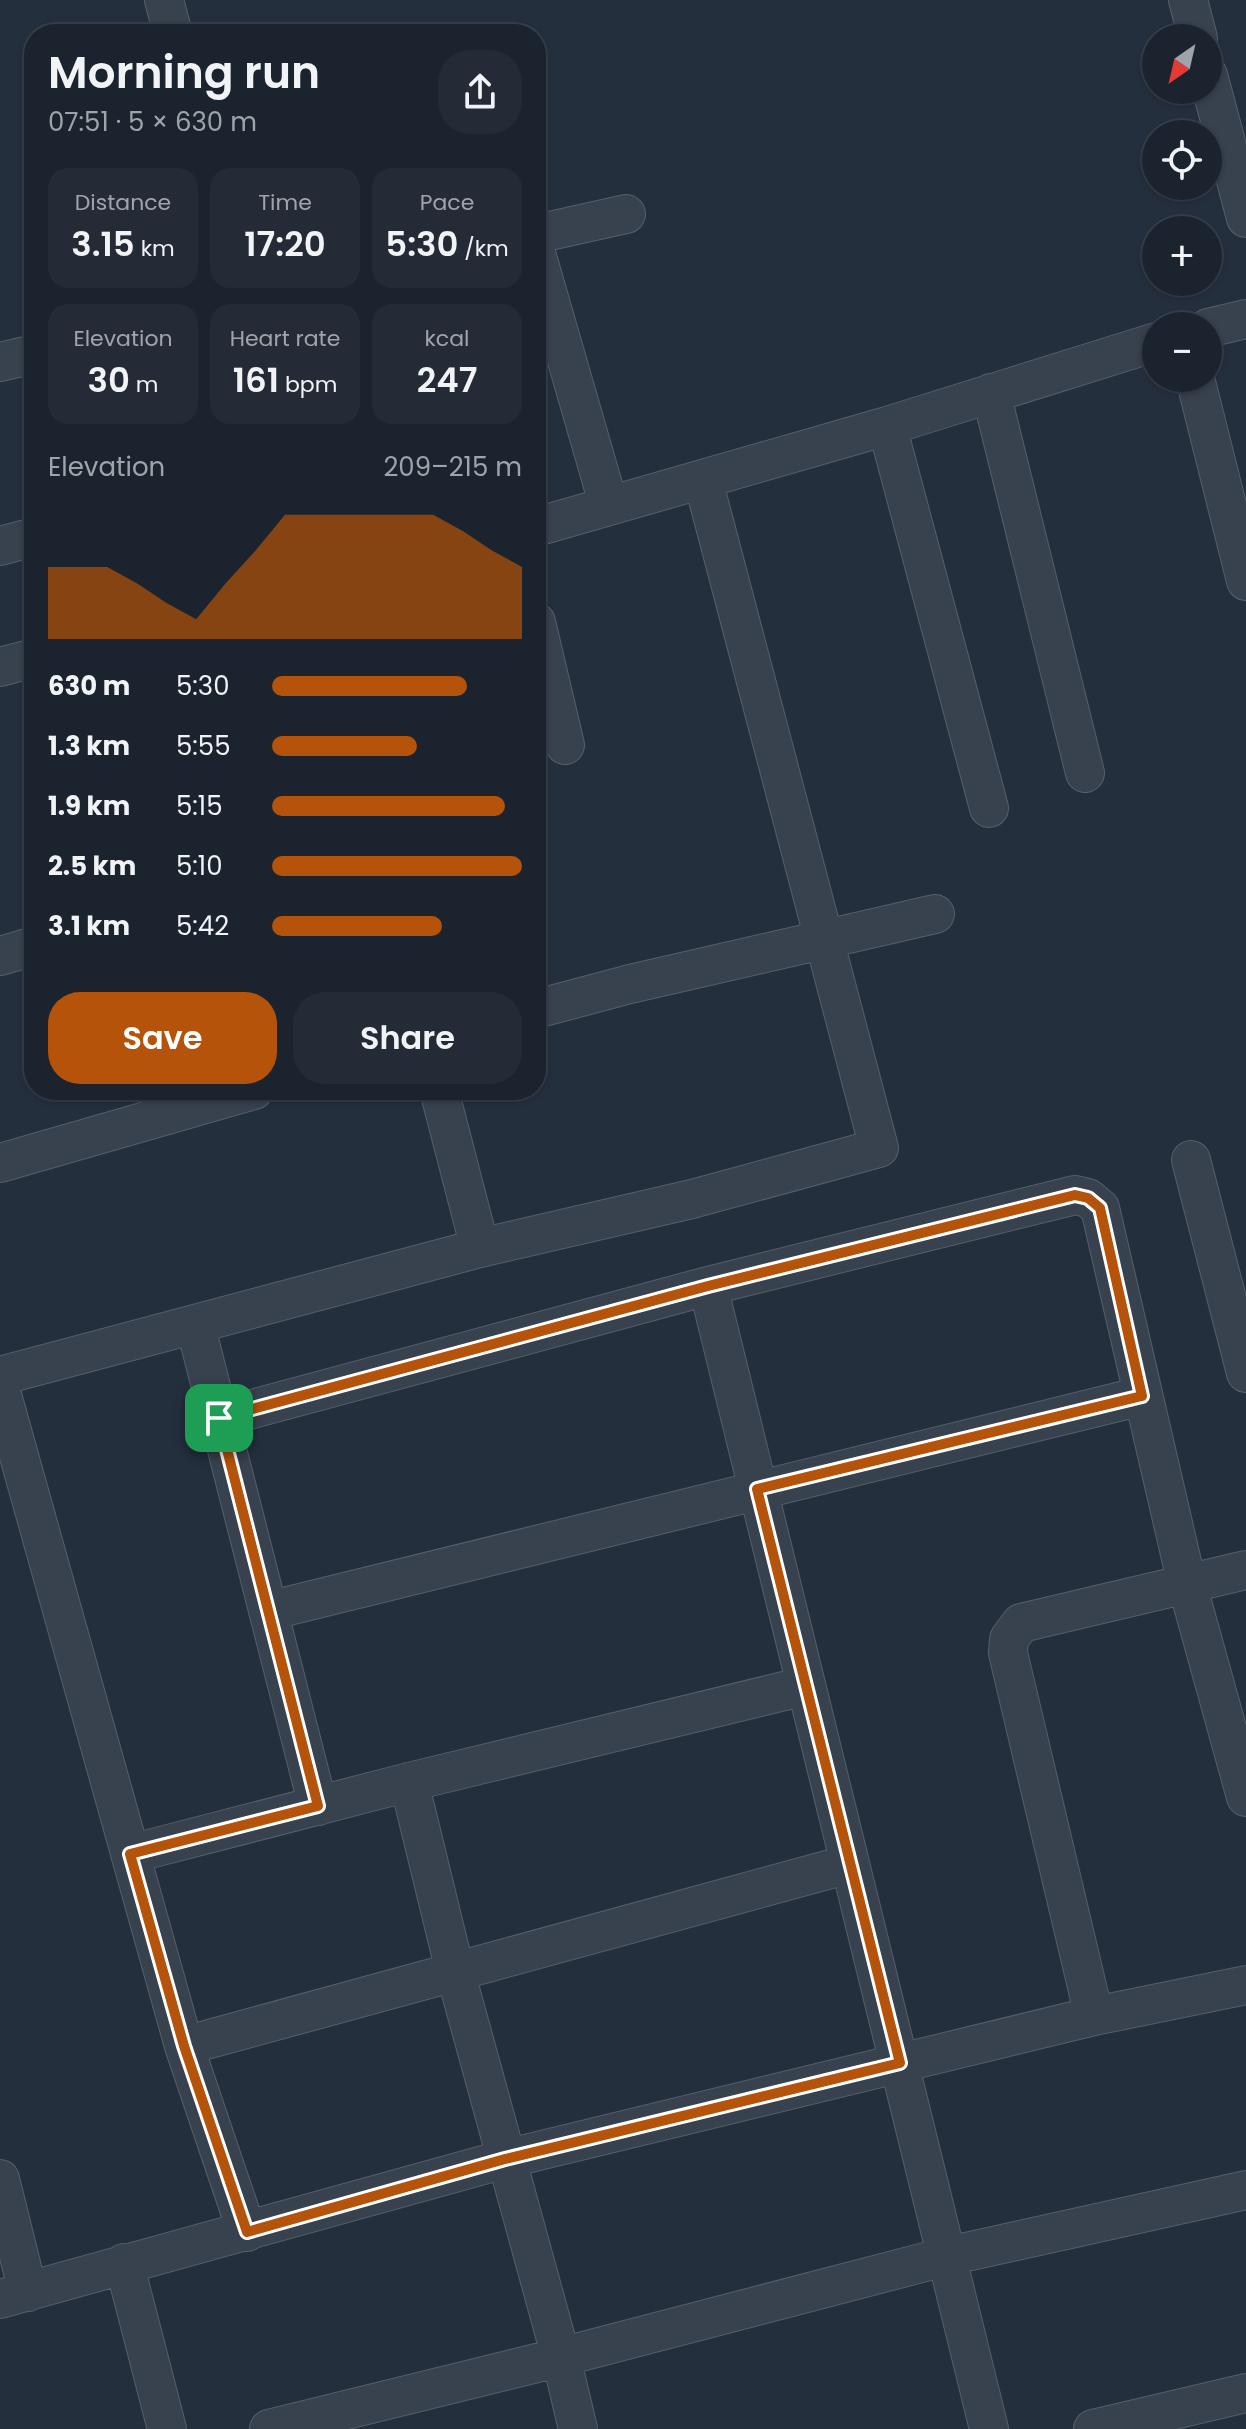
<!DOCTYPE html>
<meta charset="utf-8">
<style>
:root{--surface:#1b232e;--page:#242b36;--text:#f1f3f6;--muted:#a0a4aa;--line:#39404a;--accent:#b45309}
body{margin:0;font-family:Poppins,sans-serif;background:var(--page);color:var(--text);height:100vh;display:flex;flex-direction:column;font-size:30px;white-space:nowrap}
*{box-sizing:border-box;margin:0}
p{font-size:26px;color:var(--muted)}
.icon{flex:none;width:44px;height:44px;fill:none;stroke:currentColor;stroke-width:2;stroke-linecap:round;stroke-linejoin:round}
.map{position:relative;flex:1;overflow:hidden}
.drawer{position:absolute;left:24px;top:24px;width:522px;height:1076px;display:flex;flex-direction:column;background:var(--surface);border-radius:32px;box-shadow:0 2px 6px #0004,0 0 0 2px var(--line)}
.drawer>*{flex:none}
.needle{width:52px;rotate:214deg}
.controls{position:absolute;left:1142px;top:24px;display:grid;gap:16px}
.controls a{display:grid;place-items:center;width:80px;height:80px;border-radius:50%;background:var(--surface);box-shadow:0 2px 6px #0004,0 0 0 2px var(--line);font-size:40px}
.pin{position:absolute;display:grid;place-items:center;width:68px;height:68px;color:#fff;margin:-34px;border-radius:16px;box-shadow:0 4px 12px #0006}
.round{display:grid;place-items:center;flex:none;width:84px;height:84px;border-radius:32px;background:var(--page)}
.headline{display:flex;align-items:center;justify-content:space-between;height:136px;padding:0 24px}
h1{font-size:44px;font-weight:600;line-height:60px}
.figures{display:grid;grid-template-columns:repeat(3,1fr);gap:12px;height:136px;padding:8px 24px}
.figures div{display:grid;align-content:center;border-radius:20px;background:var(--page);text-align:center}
.figures b{font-size:34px;font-weight:600}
.figures small{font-size:22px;font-weight:400}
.figures p{font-size:22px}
.chart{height:224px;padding:16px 24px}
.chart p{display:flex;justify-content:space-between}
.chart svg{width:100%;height:144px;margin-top:8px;fill:var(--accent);opacity:.7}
.action{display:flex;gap:16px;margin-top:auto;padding:16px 24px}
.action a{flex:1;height:92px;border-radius:32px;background:var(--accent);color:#fff;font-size:32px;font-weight:600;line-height:92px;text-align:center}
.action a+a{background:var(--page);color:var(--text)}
ul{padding:0 24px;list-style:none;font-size:26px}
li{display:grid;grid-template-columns:128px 96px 1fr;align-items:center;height:60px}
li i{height:20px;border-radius:10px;background:var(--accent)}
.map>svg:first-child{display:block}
</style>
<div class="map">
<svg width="1246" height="2429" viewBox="0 0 1246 2429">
<rect width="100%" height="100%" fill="#242f3e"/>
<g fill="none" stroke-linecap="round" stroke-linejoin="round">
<g stroke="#565f6c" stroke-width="40">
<path id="street" d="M164,0l9,34
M1188,0l10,38
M1208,75l38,143
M536,234l90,-20
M536,253l73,253
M1208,328l38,-9
M0,362l34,-8
M1195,378l51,203
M991,393l94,380
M887,426l102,382
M536,527l351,-101 269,-84
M0,546l34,-9
M536,622l29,123
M0,667l34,-9
M0,956l34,-10
M536,1009l94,-25 305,-70
M439,1090l41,158
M1191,1160l55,213
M0,1163l254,-73
M708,1286l281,1143
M195,1324l123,482
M0,1376l480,-128 212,-49 187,-51 -176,-668
M0,1388l184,658 63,186
M219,1418l489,-132 367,-91 13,3 12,10 87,376 59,213
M268,1611l874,-215
M409,1782l46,189 106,386 17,72
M130,1854l279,-72 396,-96
M1094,2016l-86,-363 1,-14 12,-16 225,-53
M184,2046l665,-182
M0,2179l28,113
M124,2263l43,166
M0,2299l505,-140 589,-143 152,-31
M269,2429l292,-72 387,-101 298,-66
M1093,2429l153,-36"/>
</g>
<use href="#street" stroke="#38414e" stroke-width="38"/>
</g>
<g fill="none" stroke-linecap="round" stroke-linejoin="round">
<g stroke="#fff" stroke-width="16">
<path id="route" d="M1075,1195l13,3 12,10 42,188 -385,93 143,574 -395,96 -258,73 -63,-186 -54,-192 188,-48 -99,-388 489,-132z"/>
</g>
<use href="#route" stroke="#b45309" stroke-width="10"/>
</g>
</svg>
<div class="controls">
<a><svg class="needle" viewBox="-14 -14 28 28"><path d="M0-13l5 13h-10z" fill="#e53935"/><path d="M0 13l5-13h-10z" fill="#a0a4aa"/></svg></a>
<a><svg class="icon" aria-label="locate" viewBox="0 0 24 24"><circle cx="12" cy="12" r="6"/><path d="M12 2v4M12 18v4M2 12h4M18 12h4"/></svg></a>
<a>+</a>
<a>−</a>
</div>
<div class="pin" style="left:219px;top:1418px;background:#1e9e55"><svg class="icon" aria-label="arrive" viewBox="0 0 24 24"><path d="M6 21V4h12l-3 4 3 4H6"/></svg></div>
<section class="drawer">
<div class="headline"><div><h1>Morning run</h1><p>07:51 · 5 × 630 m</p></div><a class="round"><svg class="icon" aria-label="share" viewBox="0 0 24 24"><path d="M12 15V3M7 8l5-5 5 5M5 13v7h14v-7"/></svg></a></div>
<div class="figures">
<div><p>Distance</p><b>3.15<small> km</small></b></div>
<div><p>Time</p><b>17:20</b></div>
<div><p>Pace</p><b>5:30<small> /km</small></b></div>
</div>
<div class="figures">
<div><p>Elevation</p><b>30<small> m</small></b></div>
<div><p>Heart rate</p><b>161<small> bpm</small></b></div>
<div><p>kcal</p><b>247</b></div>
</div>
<div class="chart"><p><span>Elevation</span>209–215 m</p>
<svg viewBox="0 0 160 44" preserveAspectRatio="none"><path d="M0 44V22L10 22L20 22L30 27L40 33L50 38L60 27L70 17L80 6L90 6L100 6L110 6L120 6L130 6L140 11L150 17L160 22V44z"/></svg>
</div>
<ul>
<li><b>630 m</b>5:30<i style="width:78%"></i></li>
<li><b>1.3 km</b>5:55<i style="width:58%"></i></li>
<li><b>1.9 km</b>5:15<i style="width:93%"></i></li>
<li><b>2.5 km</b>5:10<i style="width:100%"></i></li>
<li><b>3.1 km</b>5:42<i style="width:68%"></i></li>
</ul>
<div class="action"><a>Save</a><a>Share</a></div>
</section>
</div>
